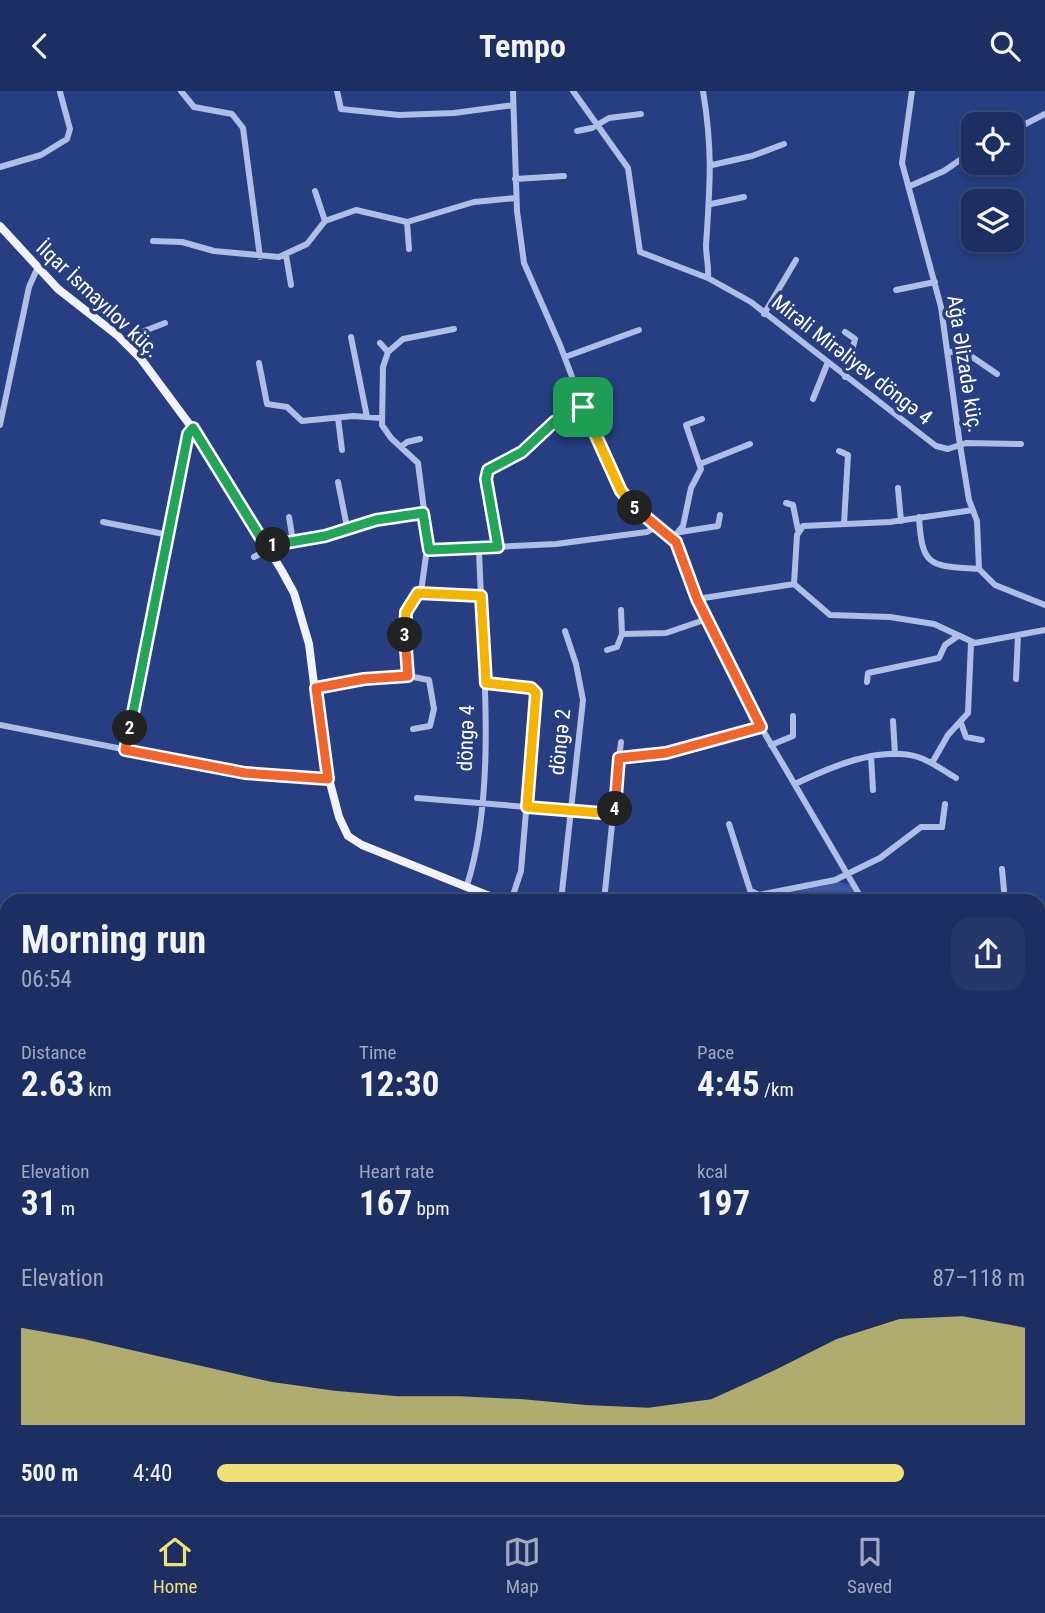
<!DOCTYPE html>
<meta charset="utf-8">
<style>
:root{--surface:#1d2f62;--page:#253768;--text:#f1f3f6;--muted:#a0a9be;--line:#3b4a77;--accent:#efe175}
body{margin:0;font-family:"Roboto Condensed",sans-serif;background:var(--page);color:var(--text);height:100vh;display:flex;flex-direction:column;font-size:26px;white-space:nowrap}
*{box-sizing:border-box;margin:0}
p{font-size:23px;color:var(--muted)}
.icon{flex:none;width:38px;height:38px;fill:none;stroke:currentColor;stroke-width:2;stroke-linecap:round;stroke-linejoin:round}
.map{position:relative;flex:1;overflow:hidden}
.details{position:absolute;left:0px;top:803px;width:1046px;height:621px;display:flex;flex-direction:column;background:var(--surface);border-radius:21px 21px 0 0;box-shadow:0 4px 10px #0003,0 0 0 2px var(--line)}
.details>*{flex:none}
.buttons{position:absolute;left:961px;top:21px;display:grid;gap:14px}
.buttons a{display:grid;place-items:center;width:63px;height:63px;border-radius:14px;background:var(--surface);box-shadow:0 4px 10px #0003,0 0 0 2px var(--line);font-size:35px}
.pin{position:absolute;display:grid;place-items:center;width:60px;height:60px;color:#fff;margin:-30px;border-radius:14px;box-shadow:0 4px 10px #0006}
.km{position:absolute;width:35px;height:35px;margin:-18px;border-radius:50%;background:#222;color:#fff;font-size:19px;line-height:35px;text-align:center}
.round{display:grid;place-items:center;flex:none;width:74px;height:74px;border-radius:21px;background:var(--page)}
.headline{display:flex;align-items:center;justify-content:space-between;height:119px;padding:0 21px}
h1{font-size:38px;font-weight:700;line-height:52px}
.stats{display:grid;grid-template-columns:repeat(3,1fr);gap:10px;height:119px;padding:7px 21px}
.stats div{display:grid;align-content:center}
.stats b{font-size:35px;font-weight:700}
.stats small{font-size:19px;font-weight:400}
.stats p{font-size:19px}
.chart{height:196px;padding:14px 21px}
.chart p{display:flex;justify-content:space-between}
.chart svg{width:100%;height:126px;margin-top:7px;fill:var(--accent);opacity:.7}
ul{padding:0 21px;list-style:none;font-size:23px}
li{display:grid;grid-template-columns:112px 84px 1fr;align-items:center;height:52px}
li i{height:18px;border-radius:9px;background:var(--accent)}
header{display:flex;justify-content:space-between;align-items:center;height:91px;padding:0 21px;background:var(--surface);font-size:32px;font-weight:700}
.tab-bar{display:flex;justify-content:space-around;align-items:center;height:98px;border-top:2px solid var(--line);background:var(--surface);font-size:19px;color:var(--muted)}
.tab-bar a{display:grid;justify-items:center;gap:4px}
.tab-bar .selected{color:var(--accent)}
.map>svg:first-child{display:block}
</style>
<header><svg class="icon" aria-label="back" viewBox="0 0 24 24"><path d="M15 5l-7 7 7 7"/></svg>Tempo<svg class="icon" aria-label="search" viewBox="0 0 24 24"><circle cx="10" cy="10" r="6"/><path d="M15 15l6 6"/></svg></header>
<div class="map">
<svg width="1045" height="1424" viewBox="0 0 1045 1424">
<rect width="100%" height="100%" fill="#273f82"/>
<path fill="#3c579f" d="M839,791l12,3 8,16h-108z"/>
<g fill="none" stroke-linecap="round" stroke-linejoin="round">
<path stroke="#afbee6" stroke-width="6" d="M181,0l13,16 38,7 11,14 17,129
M337,0l4,18 58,6 55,-2 59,-8
M513,0l4,120 7,52 36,82 23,61 42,91 20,22 31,23 21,57 64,128 102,174
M573,0l55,77 12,84 68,26 43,24 185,144 12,3 18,-6 55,1
M703,0c10,60 7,94 3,154 0,11 3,22 2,33
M912,0l-10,72 39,144 19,138 9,55 8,21 2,48 16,16 50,20
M577,40l15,-3 17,-10 32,-4
M1012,40l33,-17
M712,74l40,-9 32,-12
M0,76l41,-12 26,-16 3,-10 -10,-37
M515,88l49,-3
M910,95l34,-15 29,-20
M315,100l10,30
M711,113l33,-7
M407,131l2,27
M153,150l29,1 32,9 65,6 28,-13 18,-23 31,-11 51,12 67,-20 42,-4
M286,164l5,30
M896,199l39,-8
M764,223l32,-54
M351,246l16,80
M126,252l13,-10 26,-10
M380,252l8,9
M947,261h18l32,22
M565,266l74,-27
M259,272l8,41 20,3 15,14 51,-5 28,2
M845,286l10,-38 -10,-7
M813,308l15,-37
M338,327l4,32
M0,334l29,-138 8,-18
M401,356l6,-5 13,-3
M839,360l9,4 -4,69
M700,373l50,-20
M338,391l9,45
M898,397l3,33
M786,412l7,2 5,25
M289,426l4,24
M919,426c3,51 11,49 60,52
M103,431l66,13
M680,441l38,-6 2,-11
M673,447l10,-12 8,-38 10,-19 -15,-44 16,-6
M498,456l-12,-68 2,-9 34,-18 32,-30 29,-16
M429,459l127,-6 91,-12 9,-5
M254,466l28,-15 43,-6 51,-16 47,-7
M794,493l3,-49 6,-9 87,-4 83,-12
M418,502l63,3
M697,508l97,-15 36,31 60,2 44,7 41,19 70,-13
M621,519l1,24
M607,559l10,-3 5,-13 44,-1 41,-14
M408,585l21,4 5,29 -4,17 -17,3
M1016,588l2,-44
M867,591l1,-9 71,-15 6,-13 13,-9
M486,592l45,5 5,5 -15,178 -10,30
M316,597l48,-9 44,-3 -3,-57 17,-34 6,-44 -10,-78 -27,-25 -9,-13 1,-58 5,-15 15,-13 51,-10
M893,630l2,33
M961,632l5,14 16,3
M0,634l245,48 83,6
M771,654l22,-9v-20
M125,659l63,-311 5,-11
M871,665l2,34
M619,667l2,-16
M932,672l16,-28 20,-22 3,-70
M795,693c33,-16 85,-39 123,-27 13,4 26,14 38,21
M417,707l197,16
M729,733l21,66 9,5 76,-15 45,-22 41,-31h21l3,-23
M1002,778l3,32
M467,794c31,-96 15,-235 12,-336
M561,810l22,-201 -7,-36 -11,-33
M604,810l15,-143 47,-6 95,-25
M1040,815v26
M1042,990h3
M1042,1126l3,1
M1041,1168l4,51
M1040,1228l5,-2
M1040,1253l5,-2
M3,1276l4,-117
M1040,1352l5,5
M0,1379h7
M1040,1410h5
M476,1418l1,6
M537,1418l32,6
M865,1418l18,6
M1023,1418v6
M76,1424v-6
M141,1424v-6
M187,1424v-6
M259,1424v-6
M694,1424l1,-6
M809,1424l1,-6
M893,1424l4,-6
M935,1424l2,-6
M969,1424l1,-6"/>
<path stroke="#f0f3fd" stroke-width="8" d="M0,135l58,63 59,46 24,24 63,85 78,127 12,22 15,51 14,112 16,61 9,19 14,9 140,56
M1040,1168l5,1"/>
</g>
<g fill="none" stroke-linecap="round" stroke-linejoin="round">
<g stroke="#fff" stroke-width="14">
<path id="split-1" d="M273,454l52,-9 51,-16 47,-7 6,37 69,-3 -12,-68 2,-9 34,-18 32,-30 29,-15"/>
</g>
<g stroke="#fff" stroke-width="14">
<path id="split-2" d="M130,637l58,-294 5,-6 74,120 6,-3"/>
</g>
<g stroke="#fff" stroke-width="14">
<path id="split-3" d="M130,637l-5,22 120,23 83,6 -12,-91 48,-9 44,-3 -3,-41"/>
</g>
<g stroke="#fff" stroke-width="14">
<path id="split-4" d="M405,544l1,-23 12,-19 63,3 5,87 45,5 5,5 -9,114 87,7 1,-5"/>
</g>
<g stroke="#fff" stroke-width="14">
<path id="split-5" d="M615,718l4,-51 47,-5 95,-26 -64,-128 -21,-57 -41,-34"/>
</g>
<g stroke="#fff" stroke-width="14">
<path id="split-6" d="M583,316l38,84 14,17"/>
</g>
<use href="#split-1" stroke="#22a559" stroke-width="9"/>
<use href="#split-2" stroke="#22a559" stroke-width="9"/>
<use href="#split-3" stroke="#f0652b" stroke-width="9"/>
<use href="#split-4" stroke="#f5b400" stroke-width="9"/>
<use href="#split-5" stroke="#f0652b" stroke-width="9"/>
<use href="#split-6" stroke="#f5b400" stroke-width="9"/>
</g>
<g text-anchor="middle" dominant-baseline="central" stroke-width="7" stroke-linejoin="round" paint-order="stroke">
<g font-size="21" fill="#fff" stroke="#273f82">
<text transform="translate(98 208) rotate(43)">İlqar İsmayılov küç.</text>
<text transform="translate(852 269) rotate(38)">Mirəli Mirəliyev döngə 4</text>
<text transform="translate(965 273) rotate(81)">Ağa Əlizadə küç.</text>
<text transform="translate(466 647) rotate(-88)">döngə 4</text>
<text transform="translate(560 651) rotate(-84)">döngə 2</text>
</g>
</g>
</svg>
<div class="buttons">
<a><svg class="icon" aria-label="locate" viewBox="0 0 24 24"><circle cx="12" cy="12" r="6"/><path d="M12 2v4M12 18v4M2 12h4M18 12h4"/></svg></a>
<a><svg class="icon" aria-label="layers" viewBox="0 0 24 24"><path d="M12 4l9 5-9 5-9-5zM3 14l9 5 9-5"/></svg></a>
</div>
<div class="pin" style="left:583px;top:316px;background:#1e9e55"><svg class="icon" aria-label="arrive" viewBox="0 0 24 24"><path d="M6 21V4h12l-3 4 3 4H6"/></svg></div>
<b class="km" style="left:273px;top:454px">1</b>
<b class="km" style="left:130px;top:637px">2</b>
<b class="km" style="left:405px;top:544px">3</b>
<b class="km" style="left:615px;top:718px">4</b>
<b class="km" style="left:635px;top:417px">5</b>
<section class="details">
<div class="headline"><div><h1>Morning run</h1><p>06:54</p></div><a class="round"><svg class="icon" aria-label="share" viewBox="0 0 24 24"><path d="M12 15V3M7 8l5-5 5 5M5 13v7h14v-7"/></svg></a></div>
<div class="stats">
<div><p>Distance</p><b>2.63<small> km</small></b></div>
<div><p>Time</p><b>12:30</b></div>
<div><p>Pace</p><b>4:45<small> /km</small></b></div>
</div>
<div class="stats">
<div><p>Elevation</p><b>31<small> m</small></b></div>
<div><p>Heart rate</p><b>167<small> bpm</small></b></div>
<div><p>kcal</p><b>197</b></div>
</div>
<div class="chart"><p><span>Elevation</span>87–118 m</p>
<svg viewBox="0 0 160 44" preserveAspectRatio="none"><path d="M0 44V10L10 14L20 19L30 24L40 29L50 32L60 34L70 34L80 35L90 37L100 38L110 35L120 25L130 14L140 7L150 6L160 10V44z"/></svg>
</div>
<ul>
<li><b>500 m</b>4:40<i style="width:85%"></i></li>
</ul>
</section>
</div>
<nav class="tab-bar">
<a class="selected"><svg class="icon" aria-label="home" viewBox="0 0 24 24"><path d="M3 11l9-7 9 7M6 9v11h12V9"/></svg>Home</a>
<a><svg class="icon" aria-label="map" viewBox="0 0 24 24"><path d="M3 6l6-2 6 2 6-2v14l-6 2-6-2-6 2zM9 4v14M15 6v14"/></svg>Map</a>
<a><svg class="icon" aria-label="saved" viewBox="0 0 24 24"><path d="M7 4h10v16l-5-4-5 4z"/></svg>Saved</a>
</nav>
